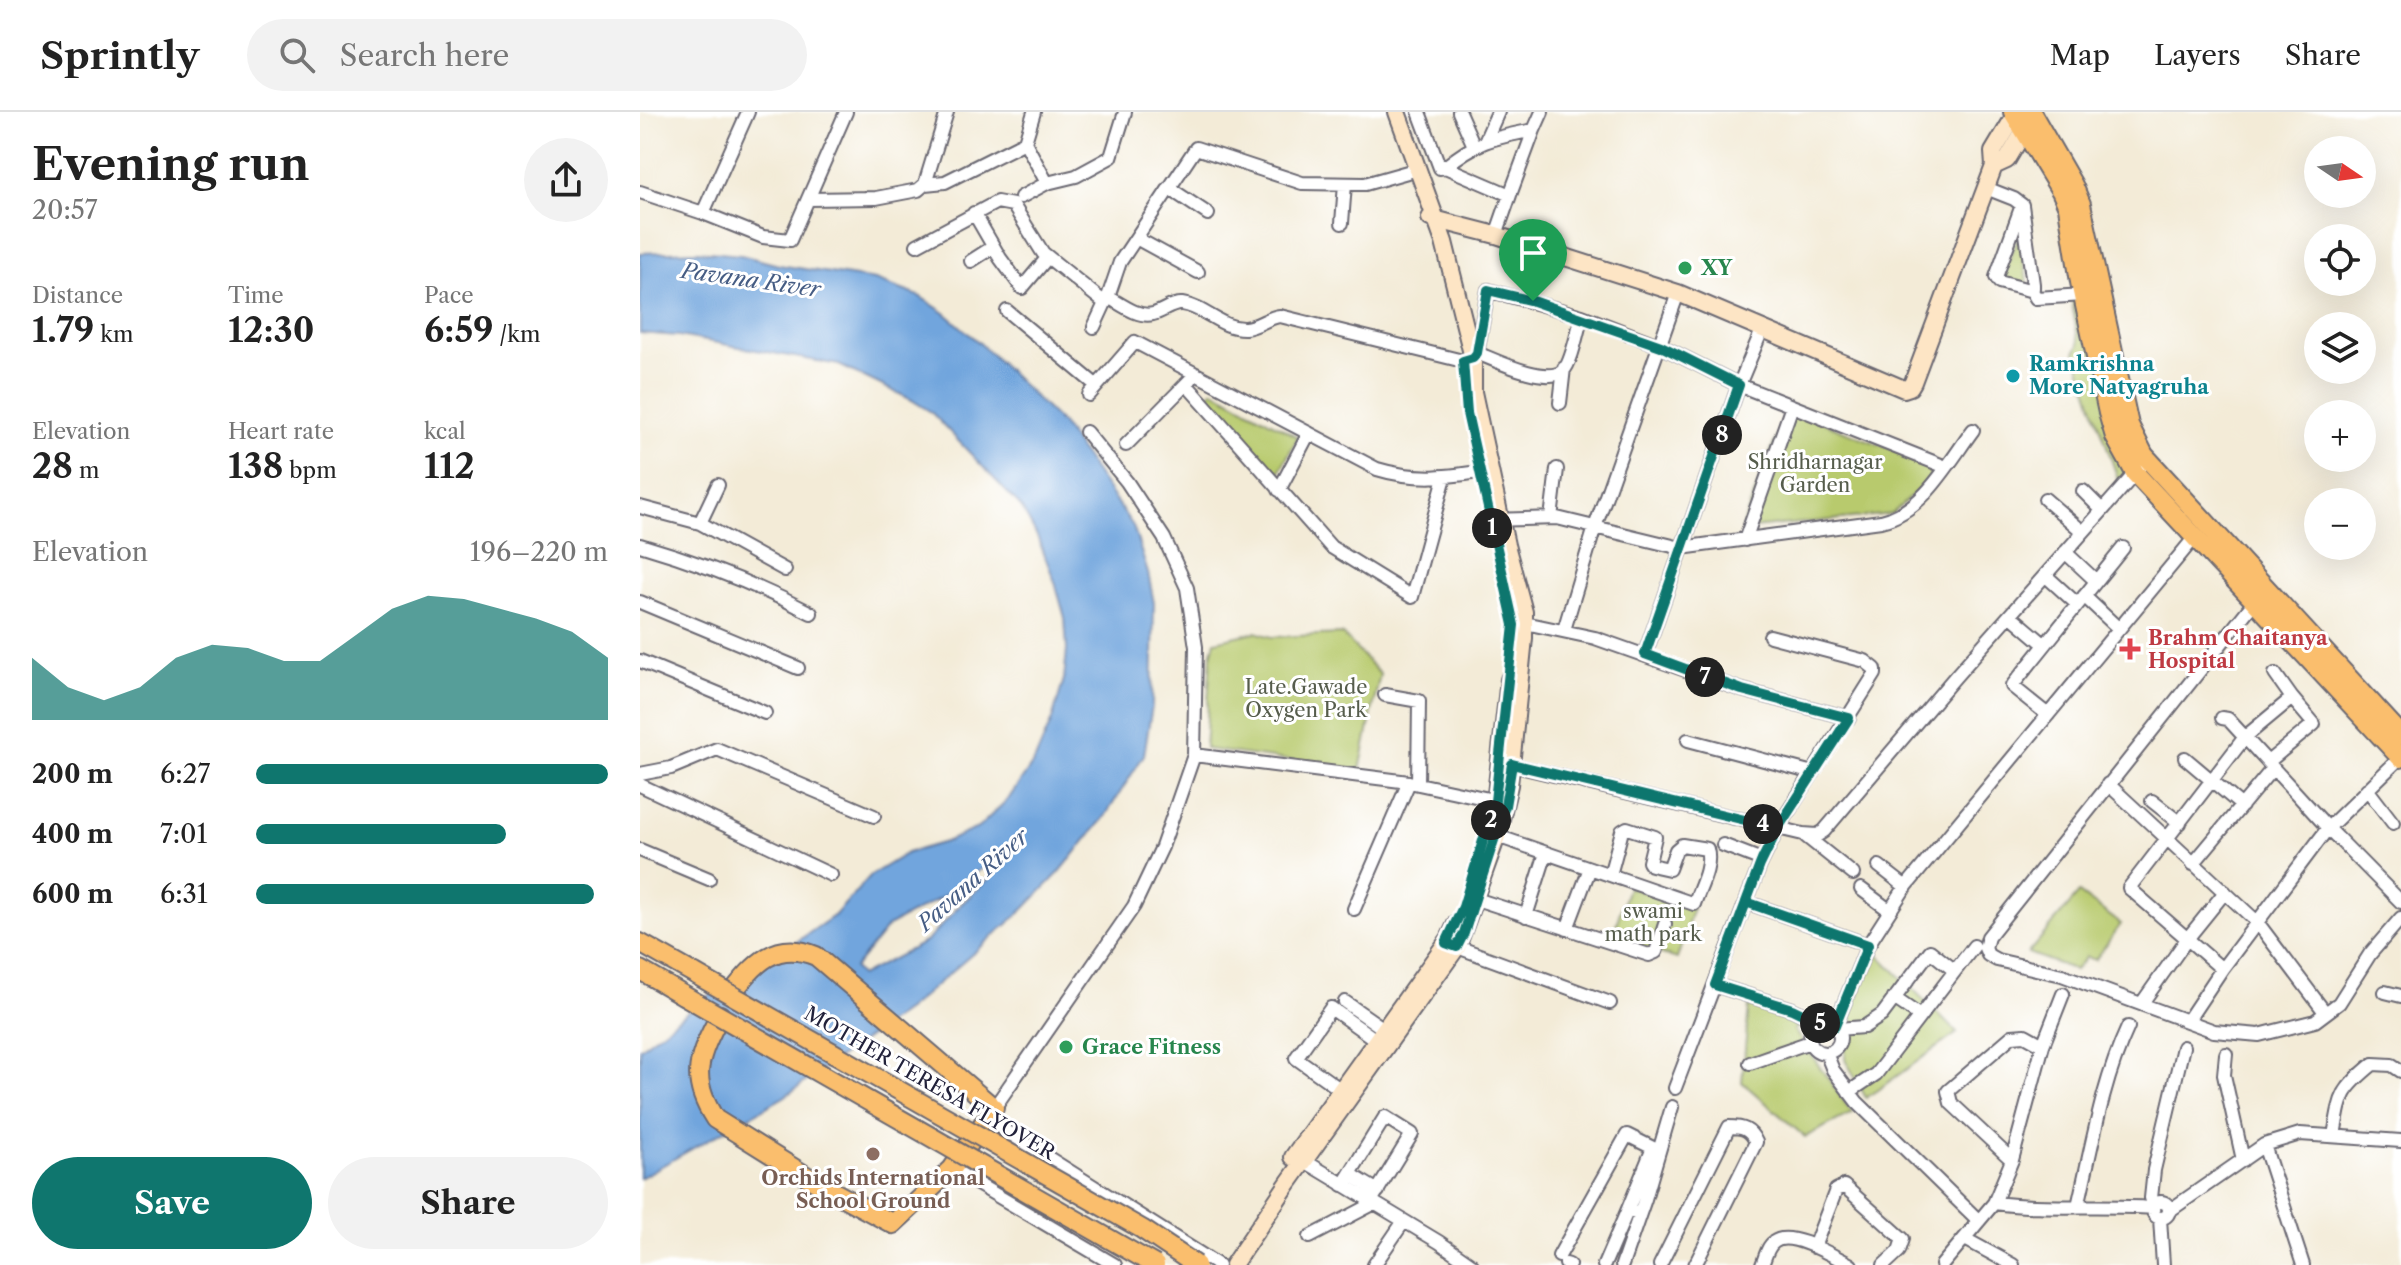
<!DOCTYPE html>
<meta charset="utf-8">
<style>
:root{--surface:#fff;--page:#f2f2f2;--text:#222;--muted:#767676;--line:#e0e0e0;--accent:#0f766e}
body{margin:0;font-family:"Libre Caslon Text",serif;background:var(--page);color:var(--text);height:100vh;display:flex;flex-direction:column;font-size:30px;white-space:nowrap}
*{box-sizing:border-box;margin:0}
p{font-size:26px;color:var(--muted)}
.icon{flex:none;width:44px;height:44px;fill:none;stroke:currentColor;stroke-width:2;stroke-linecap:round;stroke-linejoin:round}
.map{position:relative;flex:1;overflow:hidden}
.panel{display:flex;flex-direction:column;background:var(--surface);width:640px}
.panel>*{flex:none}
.needle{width:52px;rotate:103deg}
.buttons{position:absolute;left:1664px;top:24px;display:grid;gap:16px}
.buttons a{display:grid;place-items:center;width:72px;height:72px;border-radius:50%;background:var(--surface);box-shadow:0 8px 32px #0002;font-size:40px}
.pin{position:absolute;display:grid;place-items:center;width:68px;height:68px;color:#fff;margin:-82px -34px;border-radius:50% 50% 50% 0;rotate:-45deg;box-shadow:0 0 8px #0007}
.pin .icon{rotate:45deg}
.km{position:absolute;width:40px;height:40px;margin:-20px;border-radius:50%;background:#222;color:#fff;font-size:22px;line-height:40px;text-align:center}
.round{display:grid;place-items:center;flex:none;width:84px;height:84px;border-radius:42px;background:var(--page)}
.summary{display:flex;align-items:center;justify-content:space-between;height:136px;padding:0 32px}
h1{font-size:44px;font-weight:700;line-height:60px}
.metrics{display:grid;grid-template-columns:repeat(3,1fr);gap:12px;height:136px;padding:8px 32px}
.metrics div{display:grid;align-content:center}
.metrics b{font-size:34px;font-weight:700}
.metrics small{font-size:22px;font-weight:400}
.metrics p{font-size:22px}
.chart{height:224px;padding:16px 32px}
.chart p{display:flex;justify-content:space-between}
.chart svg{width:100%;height:144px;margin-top:8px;fill:var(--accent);opacity:.7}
.cta{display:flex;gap:16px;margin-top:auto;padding:16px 32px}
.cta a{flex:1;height:92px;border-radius:48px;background:var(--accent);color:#fff;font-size:32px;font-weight:700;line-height:92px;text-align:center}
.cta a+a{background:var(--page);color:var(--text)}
ul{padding:0 32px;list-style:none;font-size:26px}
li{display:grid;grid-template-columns:128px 96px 1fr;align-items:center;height:60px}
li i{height:20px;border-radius:10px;background:var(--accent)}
header{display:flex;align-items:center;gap:48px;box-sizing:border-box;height:112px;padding:0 40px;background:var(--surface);border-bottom:2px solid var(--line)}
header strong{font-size:38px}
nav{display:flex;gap:44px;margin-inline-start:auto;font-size:28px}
.search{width:560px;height:72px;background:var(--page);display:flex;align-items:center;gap:20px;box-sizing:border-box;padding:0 28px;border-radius:44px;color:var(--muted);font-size:30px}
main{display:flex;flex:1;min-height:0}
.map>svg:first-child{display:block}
</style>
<header>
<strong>Sprintly</strong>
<div class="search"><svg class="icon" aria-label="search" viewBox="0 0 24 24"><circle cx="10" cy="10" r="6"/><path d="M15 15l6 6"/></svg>Search here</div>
<nav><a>Map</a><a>Layers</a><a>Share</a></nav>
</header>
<main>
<section class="panel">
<div class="summary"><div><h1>Evening run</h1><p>20:57</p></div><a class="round"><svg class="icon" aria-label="share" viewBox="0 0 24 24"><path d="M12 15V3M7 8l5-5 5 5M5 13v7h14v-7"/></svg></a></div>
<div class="metrics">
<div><p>Distance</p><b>1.79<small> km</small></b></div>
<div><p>Time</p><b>12:30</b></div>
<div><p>Pace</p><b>6:59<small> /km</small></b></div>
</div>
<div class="metrics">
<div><p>Elevation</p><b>28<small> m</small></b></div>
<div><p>Heart rate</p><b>138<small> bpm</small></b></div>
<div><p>kcal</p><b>112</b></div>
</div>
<div class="chart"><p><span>Elevation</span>196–220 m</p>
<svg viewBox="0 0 160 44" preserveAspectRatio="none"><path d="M0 44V25L10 34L20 38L30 34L40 25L50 21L60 22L70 26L80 26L90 18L100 10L110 6L120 7L130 10L140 13L150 17L160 25V44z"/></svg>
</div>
<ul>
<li><b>200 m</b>6:27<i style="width:100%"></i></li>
<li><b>400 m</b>7:01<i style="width:71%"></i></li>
<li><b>600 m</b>6:31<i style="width:96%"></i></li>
</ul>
<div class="cta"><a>Save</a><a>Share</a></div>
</section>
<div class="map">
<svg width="1761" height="1153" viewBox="0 0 1761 1153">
<rect width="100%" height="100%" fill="#fff"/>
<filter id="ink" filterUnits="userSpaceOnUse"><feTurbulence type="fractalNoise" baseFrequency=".0125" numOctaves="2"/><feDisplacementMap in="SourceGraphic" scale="16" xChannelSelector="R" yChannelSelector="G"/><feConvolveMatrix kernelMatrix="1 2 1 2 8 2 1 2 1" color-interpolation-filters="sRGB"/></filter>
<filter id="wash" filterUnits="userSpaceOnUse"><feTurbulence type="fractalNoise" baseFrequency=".006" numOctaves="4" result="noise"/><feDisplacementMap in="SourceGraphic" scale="32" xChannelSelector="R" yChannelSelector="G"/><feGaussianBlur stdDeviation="1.8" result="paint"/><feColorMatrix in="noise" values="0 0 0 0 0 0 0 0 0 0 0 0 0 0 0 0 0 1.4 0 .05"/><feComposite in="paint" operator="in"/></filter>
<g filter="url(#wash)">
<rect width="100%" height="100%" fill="#f3ebd7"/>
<path fill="#b8ca6d" stroke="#6d7654" stroke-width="2" d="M1379,124l9,50 -28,-6z
M1440,177l54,183 -14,13 -45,-133 4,-7 -9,-53z
M573,278l85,47 -21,39 -70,-79z
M1147,297l154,59 -49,46 -151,15z
M615,520l17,5 70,-3 38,40 -20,96 -155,-21 6,-93 4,-15z
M988,775l65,21 -16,51 -65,-22z
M1439,781l42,31 -26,36 -9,-3 -11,13 -47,-17z
M1235,839l82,82 -91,65 -21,-39 2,-46z
M1109,894l55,16 -10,8 58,83 -47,24 -63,-55z"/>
<path fill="#71a5dd" stroke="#4a648c" stroke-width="2" fill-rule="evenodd" d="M58,139l43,4 38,10 96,15 44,16 26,17 38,33 79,78 71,102 15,47 6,30 -2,103 -8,49 -40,63 -45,55 -40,41 -111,95 -124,88 -144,81v-130l77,-59 75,-44 43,-30 36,-40 36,-22 38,-11 33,-14 31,-30 26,-38 17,-40 12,-41 3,-29 -2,-32 -10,-36 -18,-46 -16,-29 -90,-95 -21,-13 -71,-34 -160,-29 -39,-3v-80zM355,747l11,4 -46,42 -33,36 -67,35 -6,-8 34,-42 53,-28z"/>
</g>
<g filter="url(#ink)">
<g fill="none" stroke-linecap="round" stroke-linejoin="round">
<g stroke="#6b6872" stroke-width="16">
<path id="street" d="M394,0l-9,30 22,41 29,-7 35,-19 14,-45
M779,0l21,56 5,-1 65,28 -14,40
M819,0l15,34
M846,27l12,-27
M805,55c33,-27 48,-29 89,-37l8,-18
M285,72l22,-72
M529,76l39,26
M1346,76l28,11 8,6 11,79v4l-4,2 -30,-8 -3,-5 26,-72
M0,80l63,21 60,24 27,3 56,-128
M870,83l24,-65
M381,85l26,-14
M169,87l67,-1 42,-8 7,-6 20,-2 80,-40
M63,101l45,-101
M334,101l26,45 22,30 26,-31
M702,111l3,-39
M496,126l62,34
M277,133l80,-43 16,3 30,48 62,50 3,-6c13,7 30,21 45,17 10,-2 18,-11 29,-10 23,3 39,25 63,24 13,-1 23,-11 35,-12l183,45 10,-3 4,-5 11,-63 94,26 79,30 78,39 207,82
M331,149l22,-14
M1391,177l5,9 48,-3
M468,185l12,-35 76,-114 106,35 63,1 53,-15
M367,199l90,75
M454,215l11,-24
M837,241c18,7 68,32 86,18 9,-8 15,-43 19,-55
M546,272l145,163 81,50 33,-120
M449,283l46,-53 242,127c39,12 73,8 113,1
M920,291l4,-35
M486,333l65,-66
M639,378l30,-57
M1443,379l19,19
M1405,387l38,33
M0,395l60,16 85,47
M911,406l6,-49
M850,408l67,-2 124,30 200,-27c42,-9 68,-59 92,-91
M60,411l18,-38
M1105,428l47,-134
M0,433c58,17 118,40 171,68
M1425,440l31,29
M1405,463l32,29
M1444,484l35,33
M1615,489l-267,336 -3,11 3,7 9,5 65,15 152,56 45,4 56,-14 24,-18 31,-49 31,-36
M0,490l158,66
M1370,503l34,29
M885,511l70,15 147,52 107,28
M924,518l31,-103 83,-234
M1005,542l94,-269 23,-55
M0,549l125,52
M745,583l34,6 -1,83
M1408,603l-36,-29 111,-138
M1582,606l6,1 100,109 73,74
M1048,628l125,33
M554,643l215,27 94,20
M1545,646l57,48
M1628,650l46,-38 -22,-26
M863,651l300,71 15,1 6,-4 131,-154 184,-208
M0,662l31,-6 46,-19 157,67
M1468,672l149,138 67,89
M0,673l191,90
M1727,677l26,34
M1512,689l28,22
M1163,722l50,40
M857,724l197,68c6,-17 18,-37 13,-55l-25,-4 -6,5 -7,19 -18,-4 -2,-3 6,-25 -28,-9 -5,3 -12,44
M1083,733l39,15
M0,738l69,29
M1553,752l80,-96
M1239,754l27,21
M1221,777l28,21
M836,787l173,56 7,-3 9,-28
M1106,790l122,43
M714,797l55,-127
M886,804l20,-63
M927,817l23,-61
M812,833l158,58
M1582,857l-93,-81 116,-151 47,-39 -17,-24
M1075,873l77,24 29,14
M1745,880l16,4
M1254,886l26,18
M705,890l39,27
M1502,891l45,-64 38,-47
M1548,908l34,-51 106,-141 73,-71
M1170 926a15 15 0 1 1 30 0a15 15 0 1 1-30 0Z
M1195,914l33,-81 36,-56 291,-352
M1197,917l27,-2 18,-12 48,-64 25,20
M1186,941l7,17 24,32 122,119
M1586,942l-2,21 19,85
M1110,951l60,-21
M1035,976l85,-223 18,-37 97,-154v-5l-10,-8 -95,-25
M701,978l-45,-32 35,-50 45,32
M1209,980l27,-18 98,-128
M354,996l140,-202 28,-59 32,-92 2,-108 -9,-59 -23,-50 -37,-56 -41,-50
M347,1007l231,146
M1694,1024c7,-41 6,-45 39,-72l19,1 9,6
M1624,1033l39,120
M658,1045l141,85 33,23
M1372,1048l-61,-57 -3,-12 64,-55 13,-1 18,10
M312,1057l163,96
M710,1062l28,17
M703,1073l42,-68 27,17 -41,67
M1513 1098a8 8 0 1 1 16 0a8 8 0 1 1-16 0Z
M1354,1091c53,7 105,1 158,5
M1515,1091l-4,-5 3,-28 29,-123
M1438,1094c14,-60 24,-123 50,-179
M1529,1099l95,-66 36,-11 101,7
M1520,1106l3,47
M670,1125l65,-34
M1325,1127l48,26
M1174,1135l22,-57 8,-4 59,53 -4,12 -15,14
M919,1144l68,-121 26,13 -25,61 11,6
M926,1152l3,1
M734,1153l30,-44
M964,1153l24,-56
M982,1153l23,-66 27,-92
M1020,1153l69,-138c14,0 21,2 27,15l-61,123
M1122,1153c3,-7 5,-18 12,-23 16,-13 61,15 77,23
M1302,1153l52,-62 18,-43 31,-115 20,-51"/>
</g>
<g stroke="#6b6872" stroke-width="20">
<path id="secondary" d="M1354,54l13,-6 22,-37
M790,106l66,17 182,58 226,96 6,-2 3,-5 81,-216 -1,-14 24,-40
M855,691l14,-124
M653,1045l156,-218 7,-15
M593,1153l56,-83 168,-235 40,-111 12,-51 15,-147v-26l-18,-67 -33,-153v-34l-29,-116 -47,-130"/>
</g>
<g stroke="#6b6872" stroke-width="22">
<path id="primary" d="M1373,0l48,79 7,16 12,75 28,131 7,24 20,36 266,285
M1391,0l42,73 8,19 48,221 15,30 257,280
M0,831l55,31
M0,858l43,25
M80,903c-21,41 -32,63 -5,104l104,65 74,40 59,-55 42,-61 -178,-152c-41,-17 -61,8 -85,38"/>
</g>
<use href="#street" stroke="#fff" stroke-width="12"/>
<use href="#secondary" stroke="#fde5c5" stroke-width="16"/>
<use href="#primary" stroke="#fabe6d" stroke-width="18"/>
<g stroke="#6b6872" stroke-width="22" stroke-linecap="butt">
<path id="primary-bridge" d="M55,862l447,255 54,36
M43,883l472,270"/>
</g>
<use href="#primary-bridge" stroke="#fabe6d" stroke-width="18"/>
</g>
</g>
<g fill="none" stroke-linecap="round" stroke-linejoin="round" filter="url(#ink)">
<g stroke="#fff" stroke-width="16">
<path id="route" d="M893,189l-45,-11 -11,63 -4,5 -10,3 4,52 47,212 -19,176 -32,106 -17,36 11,4 7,-14 41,-127 7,-42 266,64 -18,37 -45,120 77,24 29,14 14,3 33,-81 -122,-43 14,-37 2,-5 16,-32 71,-110 -107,-28 -97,-36 94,-269 -78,-39 -128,-45"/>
</g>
<use href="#route" stroke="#0f766e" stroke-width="10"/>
</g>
<g fill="#2e9e5b" stroke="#fff" stroke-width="3">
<circle cx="1045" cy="156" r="8"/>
<circle cx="426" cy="935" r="8"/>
</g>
<circle fill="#0f9aa8" stroke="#fff" stroke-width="3" cx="1373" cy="264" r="8"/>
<path fill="#e0444e" stroke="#fff" stroke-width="3" d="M1486 525h8v8h8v8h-8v8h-8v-8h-8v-8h8z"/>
<circle fill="#8d6e63" stroke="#fff" stroke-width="3" cx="233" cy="1042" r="8"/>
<g text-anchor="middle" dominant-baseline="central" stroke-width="6" stroke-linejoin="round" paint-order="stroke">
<g font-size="20" font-weight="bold" fill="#27864d" stroke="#fff" text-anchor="start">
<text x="1061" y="156">XY</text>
<text x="442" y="935">Grace Fitness</text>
</g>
<g font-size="20" font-weight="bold" fill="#0d838f" stroke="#fff" text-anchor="start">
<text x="1389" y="252">Ramkrishna<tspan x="1389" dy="23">More Natyagruha</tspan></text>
</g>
<g font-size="20" fill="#565d4c" stroke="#fff">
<text x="1175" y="350">Shridharnagar<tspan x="1175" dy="23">Garden</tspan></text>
<text x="666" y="575">Late.Gawade<tspan x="666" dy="23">Oxygen Park</tspan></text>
<text x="1013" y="799">swami<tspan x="1013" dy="23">math park</tspan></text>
</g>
<g font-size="20" font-weight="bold" fill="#be3a42" stroke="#fff" text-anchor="start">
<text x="1508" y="526">Brahm Chaitanya<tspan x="1508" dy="23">Hospital</tspan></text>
</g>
<g font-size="20" fill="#22223b" stroke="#fff">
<text transform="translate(290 971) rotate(30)">MOTHER TERESA FLYOVER</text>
</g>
<g font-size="20" font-weight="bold" fill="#785e54" stroke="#fff">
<text x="233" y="1066">Orchids International<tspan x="233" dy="23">School Ground</tspan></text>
</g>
<g font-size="22" font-style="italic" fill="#465d84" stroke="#fff">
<text transform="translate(111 168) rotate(8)">Pavana River</text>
<text transform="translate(333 768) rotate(-42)">Pavana River</text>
</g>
</g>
</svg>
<div class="buttons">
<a><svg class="needle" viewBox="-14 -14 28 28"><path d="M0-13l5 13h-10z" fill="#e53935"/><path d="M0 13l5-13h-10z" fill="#767676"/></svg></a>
<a><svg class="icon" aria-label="locate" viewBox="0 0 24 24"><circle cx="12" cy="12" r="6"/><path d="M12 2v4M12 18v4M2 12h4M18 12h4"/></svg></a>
<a><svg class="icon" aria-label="layers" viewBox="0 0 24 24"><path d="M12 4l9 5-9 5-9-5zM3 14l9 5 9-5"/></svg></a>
<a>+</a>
<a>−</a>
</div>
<div class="pin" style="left:893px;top:189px;background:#1e9e55"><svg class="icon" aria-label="arrive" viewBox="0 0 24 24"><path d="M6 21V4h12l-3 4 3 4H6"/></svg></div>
<b class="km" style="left:852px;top:416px">1</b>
<b class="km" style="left:851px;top:708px">2</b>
<b class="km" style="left:1123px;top:712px">4</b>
<b class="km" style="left:1180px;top:911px">5</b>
<b class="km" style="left:1065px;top:565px">7</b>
<b class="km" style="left:1082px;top:323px">8</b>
</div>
</main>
